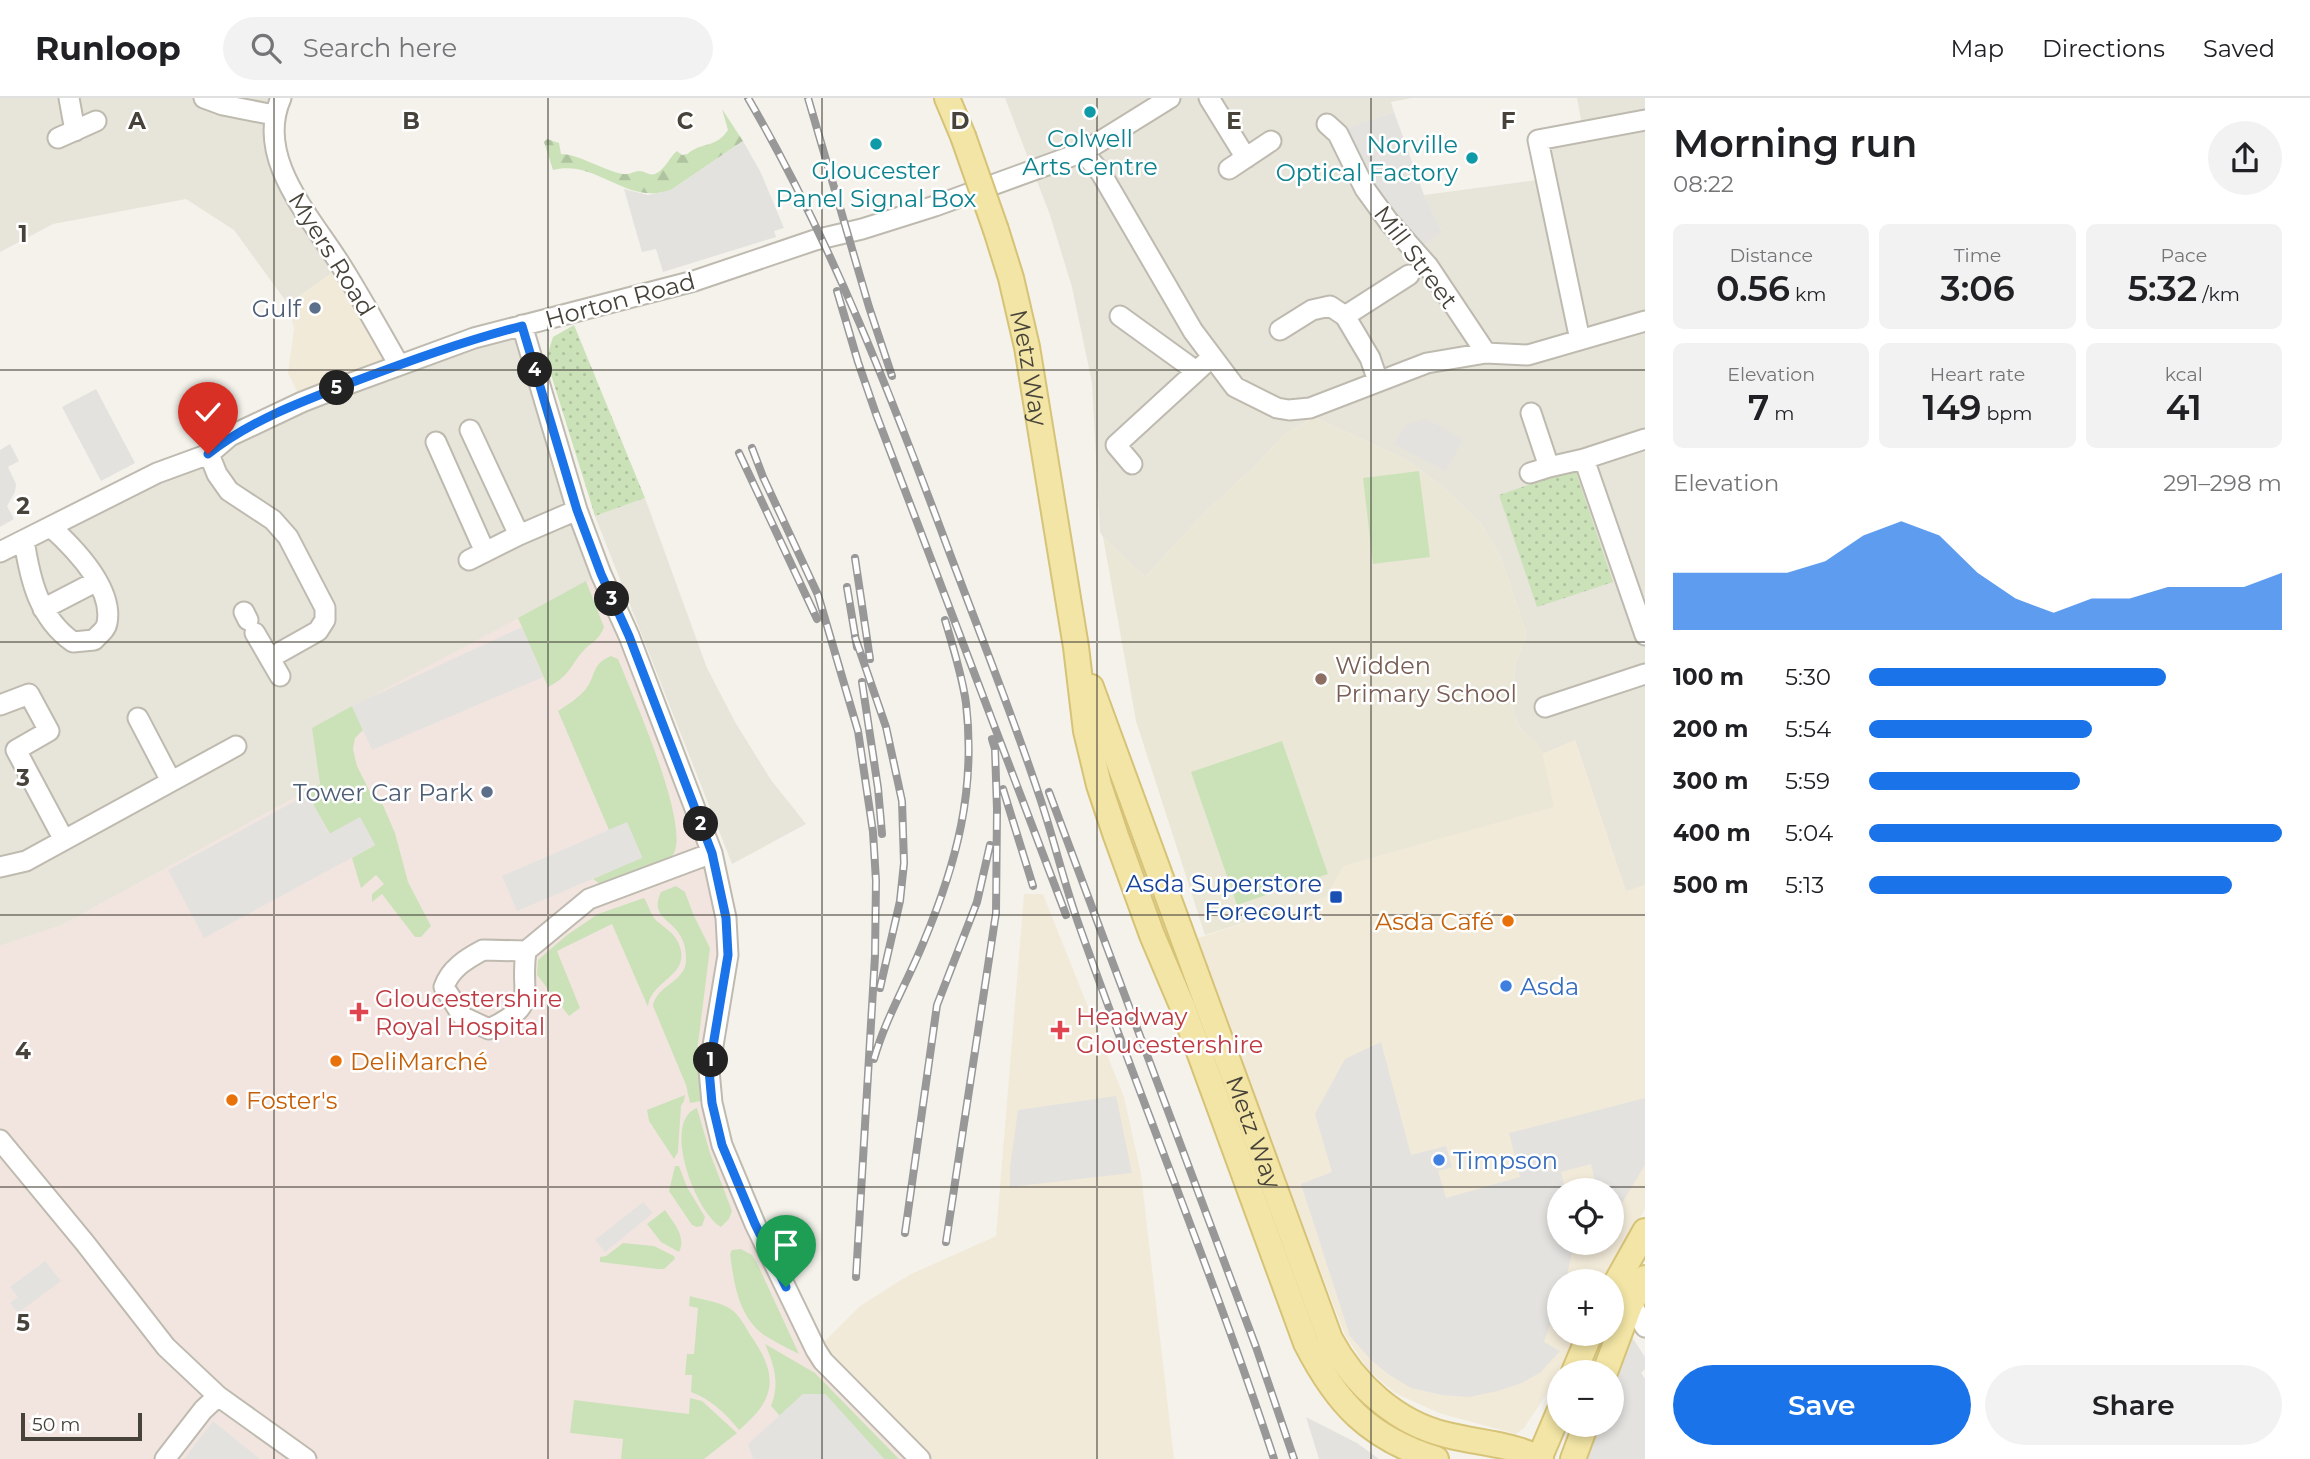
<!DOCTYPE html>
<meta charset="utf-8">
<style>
:root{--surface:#fff;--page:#f2f2f2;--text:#202124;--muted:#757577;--line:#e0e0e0;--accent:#1a73e8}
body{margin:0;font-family:Montserrat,sans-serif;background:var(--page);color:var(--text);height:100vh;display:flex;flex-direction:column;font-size:26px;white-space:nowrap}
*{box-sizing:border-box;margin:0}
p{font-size:23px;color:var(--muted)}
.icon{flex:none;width:38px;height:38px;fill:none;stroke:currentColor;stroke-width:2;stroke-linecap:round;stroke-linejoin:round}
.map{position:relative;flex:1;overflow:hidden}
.panel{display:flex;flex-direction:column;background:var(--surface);width:665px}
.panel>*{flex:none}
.buttons{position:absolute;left:1547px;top:1080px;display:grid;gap:14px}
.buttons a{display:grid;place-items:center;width:77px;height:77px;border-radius:50%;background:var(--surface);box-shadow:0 4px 10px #0003;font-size:35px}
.scale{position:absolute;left:21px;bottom:18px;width:121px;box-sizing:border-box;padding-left:7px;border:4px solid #47433a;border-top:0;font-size:19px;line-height:24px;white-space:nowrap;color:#47433a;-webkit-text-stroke:5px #fff;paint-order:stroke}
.pin{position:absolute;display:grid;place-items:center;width:60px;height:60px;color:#fff;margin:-72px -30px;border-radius:50% 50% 50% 0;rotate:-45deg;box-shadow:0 0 7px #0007}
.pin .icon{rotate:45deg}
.km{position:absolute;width:35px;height:35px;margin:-18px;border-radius:50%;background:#222;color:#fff;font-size:19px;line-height:35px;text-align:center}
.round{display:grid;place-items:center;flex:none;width:74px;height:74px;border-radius:37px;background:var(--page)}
.summary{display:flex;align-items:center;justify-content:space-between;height:119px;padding:0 28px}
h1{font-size:38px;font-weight:600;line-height:52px}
.stats{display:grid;grid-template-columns:repeat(3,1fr);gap:10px;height:119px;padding:7px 28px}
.stats div{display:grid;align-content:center;border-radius:10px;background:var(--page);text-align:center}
.stats b{font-size:35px;font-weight:600}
.stats small{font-size:19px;font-weight:400}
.stats p{font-size:19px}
.chart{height:196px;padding:14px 28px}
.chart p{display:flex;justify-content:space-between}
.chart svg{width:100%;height:126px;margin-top:7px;fill:var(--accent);opacity:.7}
.cta{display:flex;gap:14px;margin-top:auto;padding:14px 28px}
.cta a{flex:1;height:80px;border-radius:42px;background:var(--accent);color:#fff;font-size:28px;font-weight:600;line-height:80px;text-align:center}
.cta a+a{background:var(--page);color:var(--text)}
ul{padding:0 28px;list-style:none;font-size:23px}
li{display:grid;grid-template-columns:112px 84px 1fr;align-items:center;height:52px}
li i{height:18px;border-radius:9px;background:var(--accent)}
header{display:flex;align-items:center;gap:42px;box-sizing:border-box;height:98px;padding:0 35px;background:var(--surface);border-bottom:2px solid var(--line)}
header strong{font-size:33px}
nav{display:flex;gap:38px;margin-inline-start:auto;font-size:24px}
.search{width:490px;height:63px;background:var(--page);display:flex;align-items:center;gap:18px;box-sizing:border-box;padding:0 24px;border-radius:38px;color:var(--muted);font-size:26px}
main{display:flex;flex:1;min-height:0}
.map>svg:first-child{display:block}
</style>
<header>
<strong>Runloop</strong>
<div class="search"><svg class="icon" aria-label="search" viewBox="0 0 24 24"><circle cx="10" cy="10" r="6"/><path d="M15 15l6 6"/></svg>Search here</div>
<nav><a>Map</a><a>Directions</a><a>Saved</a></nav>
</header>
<main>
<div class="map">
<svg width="1645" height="1361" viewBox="0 0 1645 1361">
<defs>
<pattern id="forest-firs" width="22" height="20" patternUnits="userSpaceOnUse" patternTransform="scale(1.75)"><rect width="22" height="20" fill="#cbe2b9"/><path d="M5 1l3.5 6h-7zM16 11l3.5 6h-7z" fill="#b0c3a0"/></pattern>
<pattern id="park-dots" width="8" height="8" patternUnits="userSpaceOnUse" patternTransform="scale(1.75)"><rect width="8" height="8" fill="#cbe2b9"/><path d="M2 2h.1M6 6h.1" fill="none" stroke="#b0c3a0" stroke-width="1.8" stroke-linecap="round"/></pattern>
</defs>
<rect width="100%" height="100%" fill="#f4f2eb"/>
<path fill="#e7e4da" d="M0,0h281l-4,55 65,113 -54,38 -54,-74 -48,-31 -133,25 -53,28z
M1005,0h406l-20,4 3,10 -51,18 99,101 -18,-36 113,-15 -9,-44 54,-11 -5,-27h68v787l-19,7 -51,-152 -32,14 -6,-11 -17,-15 -6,-15 -2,-16 4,-35 11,-27 -26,-77 -19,-33 -40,-39 -35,-26 -93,-43 -29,17 -32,34 -47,43 -61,66 -42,-40 -3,-5 -8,-149 -20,-96 -22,-72z
M522,227l79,249 -281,210 -258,141 -62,21v-394l230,-116z
M645,400l62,170 28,54 36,58 35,44 -74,40 -137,-348z"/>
<path fill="#f2ead9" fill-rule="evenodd" d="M342,168l57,99 -97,37 -14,-29 6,-44 -6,-25z
M1575,642l51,151 19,-6v324l-42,72h-44v53h17l-19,44 -33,50 -8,6 -77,-21 -44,-20 -27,-23 -23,-35 -125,-325 -22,-72 128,-41 18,-31 209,-59 -10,-53zM1559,1092h53v52h-53z
M1024,796h19l81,203 17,77 33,285h-254l-104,-109 44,-44 49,-31 87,-39z"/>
<path fill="#ebe7d7" d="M1314,319l93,43 35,26 40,39 19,33 26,77 -11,27 -4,35 2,16 6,15 18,15 5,11 11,53 -210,59 -18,31 -121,38 -69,-214 -33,-184 42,40 61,-66 47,-43 32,-34z"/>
<path fill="#f2e5e0" d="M601,476l125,344 -14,185 104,247 104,109h-920v-513l62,-21 258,-141 -8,-56z"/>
<path fill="#cbe2b9" d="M1419,373l11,86 -57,7 -10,-86z
M586,483l18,46c-4,11 -10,14 -18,21 -16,16 -14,27 -38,39l-30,-69z
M611,558l7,3c12,30 78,176 53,198 -13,11 -53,20 -71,27l-7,-5 49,-22 -15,-34 -18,7 -51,-119c9,-6 19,-12 27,-21 11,-13 6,-26 26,-34z
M352,608l11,24 -8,8 -2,11 4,17 15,30 10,7 13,30 13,49 23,44 -10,11h-6l-33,-43 -10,8v-8l12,-10 -8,-9 -15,13 -9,-30 23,-13 -15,-27 -30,16 -24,-42 14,-8 -8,-56z
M1282,643l46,133 -91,31 -46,-133z
M676,788l9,6 9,24 16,32 -13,104 5,45 -1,4 -11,2 -4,-18 -33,-79c3,-21 34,-24 33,-47 0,-7 -1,-15 -5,-22 -9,-18 -32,-20 -20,-45z
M644,800c4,6 6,14 10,20 7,8 19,13 24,24 16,34 -28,37 -30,65l-36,-83 -55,27 23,57 -11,8 -32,-41 1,-15 29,-25 31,-21z
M685,997l-1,6 -3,5 -3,46 -4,7 -25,-38 -2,-11z
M697,1010l13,45 22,58 -3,8 -8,8c-26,-15 -60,-106 -24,-119z
M675,1068h4l8,21 18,30 -3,9 -5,1 -5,-2 -23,-34z
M665,1112c8,12 22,27 14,42l-18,-10 -14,-18z
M623,1145l31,3 20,10 1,3 -11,10h-6l-58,-7v-5l6,-1z
M741,1151l11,6 5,8 42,91c-12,-6 -24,-12 -35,-19 -26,-19 -30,-52 -34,-81l2,-4z
M690,1198c12,4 32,6 42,14 8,6 14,18 19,26 28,40 25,63 -12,94 -13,-16 -28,-31 -48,-38l1,-17h-7l2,-21h7l4,-46 -9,-2z
M765,1246l50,29 84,86h-15l-59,-65h-22l-23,22 -9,-10c9,-23 3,-41 -6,-62z
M690,1300l12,3 35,32 -33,26h-83l2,-20 -53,-6 4,-33 115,14z"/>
<path fill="url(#forest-firs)" d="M722,11l21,32 -72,49c-45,16 -74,-31 -118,-20l-9,-28 3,-3 12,4 2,11c18,0 43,17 62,20 7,1 11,-3 16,-3 6,0 10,5 16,3 10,-4 15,-18 22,-23l5,4c11,-2 1,1 11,-5 14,-8 23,-3 35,-20z"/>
<path fill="url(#park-dots)" d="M574,227l71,173 -50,18 -46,-148 -1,-15 5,-16z
M1575,371l38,113 -76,25 -38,-112z"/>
<path fill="#e3e2df" d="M1394,14l30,83 18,36 -25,18 -39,-49 -36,-70z
M743,43l18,32 23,55 -10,3 2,6 -113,35 -7,-23 -14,3 -18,-63 24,6 23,-5z
M96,291l39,74 -34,18 -39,-74z
M1426,321l37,20 -17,32 -52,-27 11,-19z
M10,346l9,17 -11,6 8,17 -1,8 -8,14 7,13 -14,8v-77z
M522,529l21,50 -171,73 -20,-44z
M308,696l21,40 31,-17 15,28 -171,93 -36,-68z
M627,724l15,36 -125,53 -15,-35z
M1381,944l30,113 35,-9 6,21 -14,4 8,27 74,-21 -11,-44 136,-35v67l-26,43 -7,-4v-14h-15l-6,-26 -30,8 4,18h-6v52l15,1 -8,37 -7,1v19l-15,42 16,9 -19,21 -19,11 -24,8 -29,6 -27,-2 -31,-7 -23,-14 -18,-15 -20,-23 -49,-152 31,-12 -17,-58 30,-55z
M1116,998l16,77 -122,14v-20l8,-57z
M643,1104l10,11 -48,39 -10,-12z
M45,1163l16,20 -43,32 -8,-10 8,-6 -8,-10z
M1632,1239l13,20v12l-4,4 4,6v80h-58l11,-34 14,-1v-38z
M803,1296h22l59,65h-131l-5,-15z
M1306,1319l51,26 22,16h-60z
M213,1323l47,38h-76z"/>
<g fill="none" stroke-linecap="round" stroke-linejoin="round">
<g stroke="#bebaaf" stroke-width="23">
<path id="minor" d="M69,0l6,33
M204,0l19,7 51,10
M281,0c-27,61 31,120 61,169 20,32 38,65 57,98
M1209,0l37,60
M1327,26l11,10 27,55 24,33 39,44 58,87
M58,40l38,-17
M1083,54l18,21 92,158 42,56 42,21 12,2 21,-2 117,-45 59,-10 42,2 117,-34
M1229,71l42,-28
M1120,218l76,55
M1345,218l25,42 8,23
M522,227l55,185 24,64 28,62 83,217 14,65 2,37 -19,115 3,33 10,42 33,79 61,126 7,11 97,98
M1280,232l32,-20 18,-4 15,10 64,-41
M1580,242l-42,-200 107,-20
M470,332l49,105
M436,344l49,110
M209,356l8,20 12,17 44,29 15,17 37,71v12l-7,11 -48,27
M1584,361l61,176
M1132,366l-16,-19 96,-88
M1549,369l35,-8 61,-20
M1530,375l19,-6 -18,-54
M24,442c6,40 15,78 49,102l21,-2c4,-5 12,-10 13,-17 7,-35 -33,-75 -56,-96
M0,454l157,-79 52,-19 21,-18 72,-34 41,-16 131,-48 220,-57 121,-41 47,-11 73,-23 148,-54 87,-54
M469,462l50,-25 58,-25
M43,511l54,-28
M244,514l4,8
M255,535l25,43
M0,607l29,-11 20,37 -33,19 48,90
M1545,609l100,-33
M138,620l33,63
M0,769l26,-6 210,-115
M483,852l43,1c-7,45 15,53 -37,78l-26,-12 -19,-30c6,-18 22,-28 39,-37z
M526,853l63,-52 123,-46
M0,1042l85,103 81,104 52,49 88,63
M1626,1197l19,32
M165,1361l38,-49 15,-14"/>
</g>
<g stroke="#d6c377" stroke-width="28">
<g id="major">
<path d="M947,0l16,38"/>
<path id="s1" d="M996,132l15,48 16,69 49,300 10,84 13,54 17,51 36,99 31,73 123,335c31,61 63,95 130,116"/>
<path id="s2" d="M1091,589l239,652c24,45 66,84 117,96 32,8 65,9 94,24"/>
<path d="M1612,1192l33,-59"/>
<path d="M1574,1274l16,-38"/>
<path d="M1605,1274l25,-67 15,-27"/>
<path d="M1539,1361l20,-47"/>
<path d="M1573,1361l13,-35"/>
</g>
</g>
<use href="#minor" stroke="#fff" stroke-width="19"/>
<use href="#major" stroke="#f2e5a5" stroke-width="24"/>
<g stroke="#989898" stroke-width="8">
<path id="rail" d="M748,0c84,144 144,300 202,456 30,80 62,160 89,241 15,44 25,89 41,133 63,178 135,352 194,531
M808,0l61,209 23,69
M837,193l21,71 18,52 190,501
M752,350l11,29 55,118 40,136 15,101 3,49 -1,75 -19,321
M739,355l78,166
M855,460l15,101
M847,489l10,60
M855,539l31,90 16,74 2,62 -4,38 -20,87
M862,584l16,106 4,46
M1003,691l30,97
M1049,694l207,555 38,112
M874,961c12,-42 34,-78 50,-118 33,-79 52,-151 42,-238 -4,-28 -13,-56 -21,-83
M905,1135l32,-228 40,-103 13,-57
M946,1144l50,-329 1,-104 -2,-60 -3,-10"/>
</g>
<use href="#rail" stroke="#fff" stroke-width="5" stroke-dasharray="16" stroke-linecap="butt"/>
<g stroke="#d6c377" stroke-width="28" stroke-linecap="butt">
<path id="major-bridge" d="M963,38l33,94"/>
</g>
<use href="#major-bridge" stroke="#f2e5a5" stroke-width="24"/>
</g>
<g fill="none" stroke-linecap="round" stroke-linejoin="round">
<g stroke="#fff" stroke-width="14">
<path id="route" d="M208,356c43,-34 95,-53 145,-72 56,-21 111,-41 169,-56l55,184 24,64 28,62 83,217 14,65 2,37 -19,115 3,33 10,42 33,79 31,63"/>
</g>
<use href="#route" stroke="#1a73e8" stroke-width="9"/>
</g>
<path fill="none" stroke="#47433a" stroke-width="2" stroke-opacity="0.55" d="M274,0v1361M548,0v1361M822,0v1361M1097,0v1361M1371,0v1361M0,272h1645M0,544h1645M0,817h1645M0,1089h1645"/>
<g fill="#0f9aa8" stroke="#fff" stroke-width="2.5">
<circle cx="1090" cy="14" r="7"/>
<circle cx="876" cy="46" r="7"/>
<circle cx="1472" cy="60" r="7"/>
</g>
<g fill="#5c6f8a" stroke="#fff" stroke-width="2.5">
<circle cx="315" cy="210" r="7"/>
<circle cx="487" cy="694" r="7"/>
</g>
<circle fill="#8d6e63" stroke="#fff" stroke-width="2.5" cx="1321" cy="581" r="7"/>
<rect fill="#1a4fb4" stroke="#fff" stroke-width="2.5" x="1329" y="792" width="14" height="14" rx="3.5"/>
<g fill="#e8710a" stroke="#fff" stroke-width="2.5">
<circle cx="1508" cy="823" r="7"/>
<circle cx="336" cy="963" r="7"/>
<circle cx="232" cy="1002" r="7"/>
</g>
<g fill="#3f7fe0" stroke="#fff" stroke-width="2.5">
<circle cx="1506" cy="888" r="7"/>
<circle cx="1439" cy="1062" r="7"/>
</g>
<g fill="#e0444e" stroke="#fff" stroke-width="2.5">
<path d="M355.5 903.5h7v7h7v7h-7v7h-7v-7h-7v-7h7z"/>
<path d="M1056.5 921.5h7v7h7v7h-7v7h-7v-7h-7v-7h7z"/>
</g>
<g text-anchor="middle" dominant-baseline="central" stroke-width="5" stroke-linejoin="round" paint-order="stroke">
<g font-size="24" fill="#0d838f" stroke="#fff">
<text x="1090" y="40">Colwell<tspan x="1090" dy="28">Arts Centre</tspan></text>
<text x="1458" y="46" text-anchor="end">Norville<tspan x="1458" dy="28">Optical Factory</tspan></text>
<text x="876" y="72">Gloucester<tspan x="876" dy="28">Panel Signal Box</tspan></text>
</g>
<g font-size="24" fill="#47433a" stroke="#fff">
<text transform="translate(332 156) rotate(58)">Myers Road</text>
<text transform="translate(1416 159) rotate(53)">Mill Street</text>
<text transform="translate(620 202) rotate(-15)">Horton Road</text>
<text stroke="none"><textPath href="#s1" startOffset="142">Metz Way</textPath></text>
<text stroke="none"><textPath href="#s2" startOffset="474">Metz Way</textPath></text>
</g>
<g font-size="24" fill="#4e5e75" stroke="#fff" text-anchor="end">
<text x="301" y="210">Gulf</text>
<text x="473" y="694">Tower Car Park</text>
</g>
<g font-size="24" fill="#785e54" stroke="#fff" text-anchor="start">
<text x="1335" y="567">Widden<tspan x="1335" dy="28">Primary School</tspan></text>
</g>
<g font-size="24" fill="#164399" stroke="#fff" text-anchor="end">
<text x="1322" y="785">Asda Superstore<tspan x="1322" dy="28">Forecourt</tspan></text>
</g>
<g font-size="24" fill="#c56008" stroke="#fff" text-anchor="start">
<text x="1494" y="823" text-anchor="end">Asda Café</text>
<text x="350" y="963">DeliMarché</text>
<text x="246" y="1002">Foster's</text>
</g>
<g font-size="24" fill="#366cbe" stroke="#fff" text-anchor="start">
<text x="1520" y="888">Asda</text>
<text x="1453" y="1062">Timpson</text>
</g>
<g font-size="24" fill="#be3a42" stroke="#fff" text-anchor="start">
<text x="375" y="900">Gloucestershire<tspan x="375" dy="28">Royal Hospital</tspan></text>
<text x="1076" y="918">Headway<tspan x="1076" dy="28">Gloucestershire</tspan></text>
</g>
</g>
<g font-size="23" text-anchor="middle" font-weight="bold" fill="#47433a" stroke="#fff" stroke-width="5" stroke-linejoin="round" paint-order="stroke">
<text x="137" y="31">A</text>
<text x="411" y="31">B</text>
<text x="685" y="31">C</text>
<text x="960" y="31">D</text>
<text x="1234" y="31">E</text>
<text x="1508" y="31">F</text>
<text x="23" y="144">1</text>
<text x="23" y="416">2</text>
<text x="23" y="688">3</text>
<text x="23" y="961">4</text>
<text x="23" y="1233">5</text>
</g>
</svg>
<div class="buttons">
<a><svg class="icon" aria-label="locate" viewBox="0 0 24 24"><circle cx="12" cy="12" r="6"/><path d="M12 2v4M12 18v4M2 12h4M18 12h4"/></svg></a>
<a>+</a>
<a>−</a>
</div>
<div class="scale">50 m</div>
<div class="pin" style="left:786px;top:1189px;background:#1e9e55"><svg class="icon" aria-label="arrive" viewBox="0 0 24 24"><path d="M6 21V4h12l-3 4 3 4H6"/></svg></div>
<div class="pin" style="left:208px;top:356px;background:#d93025"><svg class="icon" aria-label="check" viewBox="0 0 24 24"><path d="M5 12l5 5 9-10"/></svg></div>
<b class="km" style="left:711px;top:962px">1</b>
<b class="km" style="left:701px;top:726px">2</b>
<b class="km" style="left:612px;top:501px">3</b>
<b class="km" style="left:535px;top:272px">4</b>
<b class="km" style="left:337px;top:290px">5</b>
</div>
<section class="panel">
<div class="summary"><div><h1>Morning run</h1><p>08:22</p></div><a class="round"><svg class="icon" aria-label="share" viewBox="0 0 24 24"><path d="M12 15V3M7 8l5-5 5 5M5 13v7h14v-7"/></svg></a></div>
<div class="stats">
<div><p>Distance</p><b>0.56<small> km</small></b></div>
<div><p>Time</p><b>3:06</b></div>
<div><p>Pace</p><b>5:32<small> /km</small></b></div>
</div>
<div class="stats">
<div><p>Elevation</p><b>7<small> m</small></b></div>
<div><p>Heart rate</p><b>149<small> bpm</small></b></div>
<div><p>kcal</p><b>41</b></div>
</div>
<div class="chart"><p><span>Elevation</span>291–298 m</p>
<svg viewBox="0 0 160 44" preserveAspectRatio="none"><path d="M0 44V24L10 24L20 24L30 24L40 20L50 11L60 6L70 11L80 24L90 33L100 38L110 33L120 33L130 29L140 29L150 29L160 24V44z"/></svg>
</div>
<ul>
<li><b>100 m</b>5:30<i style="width:72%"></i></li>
<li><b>200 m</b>5:54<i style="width:54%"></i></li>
<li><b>300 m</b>5:59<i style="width:51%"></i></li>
<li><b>400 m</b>5:04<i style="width:100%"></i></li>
<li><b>500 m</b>5:13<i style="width:88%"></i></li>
</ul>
<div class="cta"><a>Save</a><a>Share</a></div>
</section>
</main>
